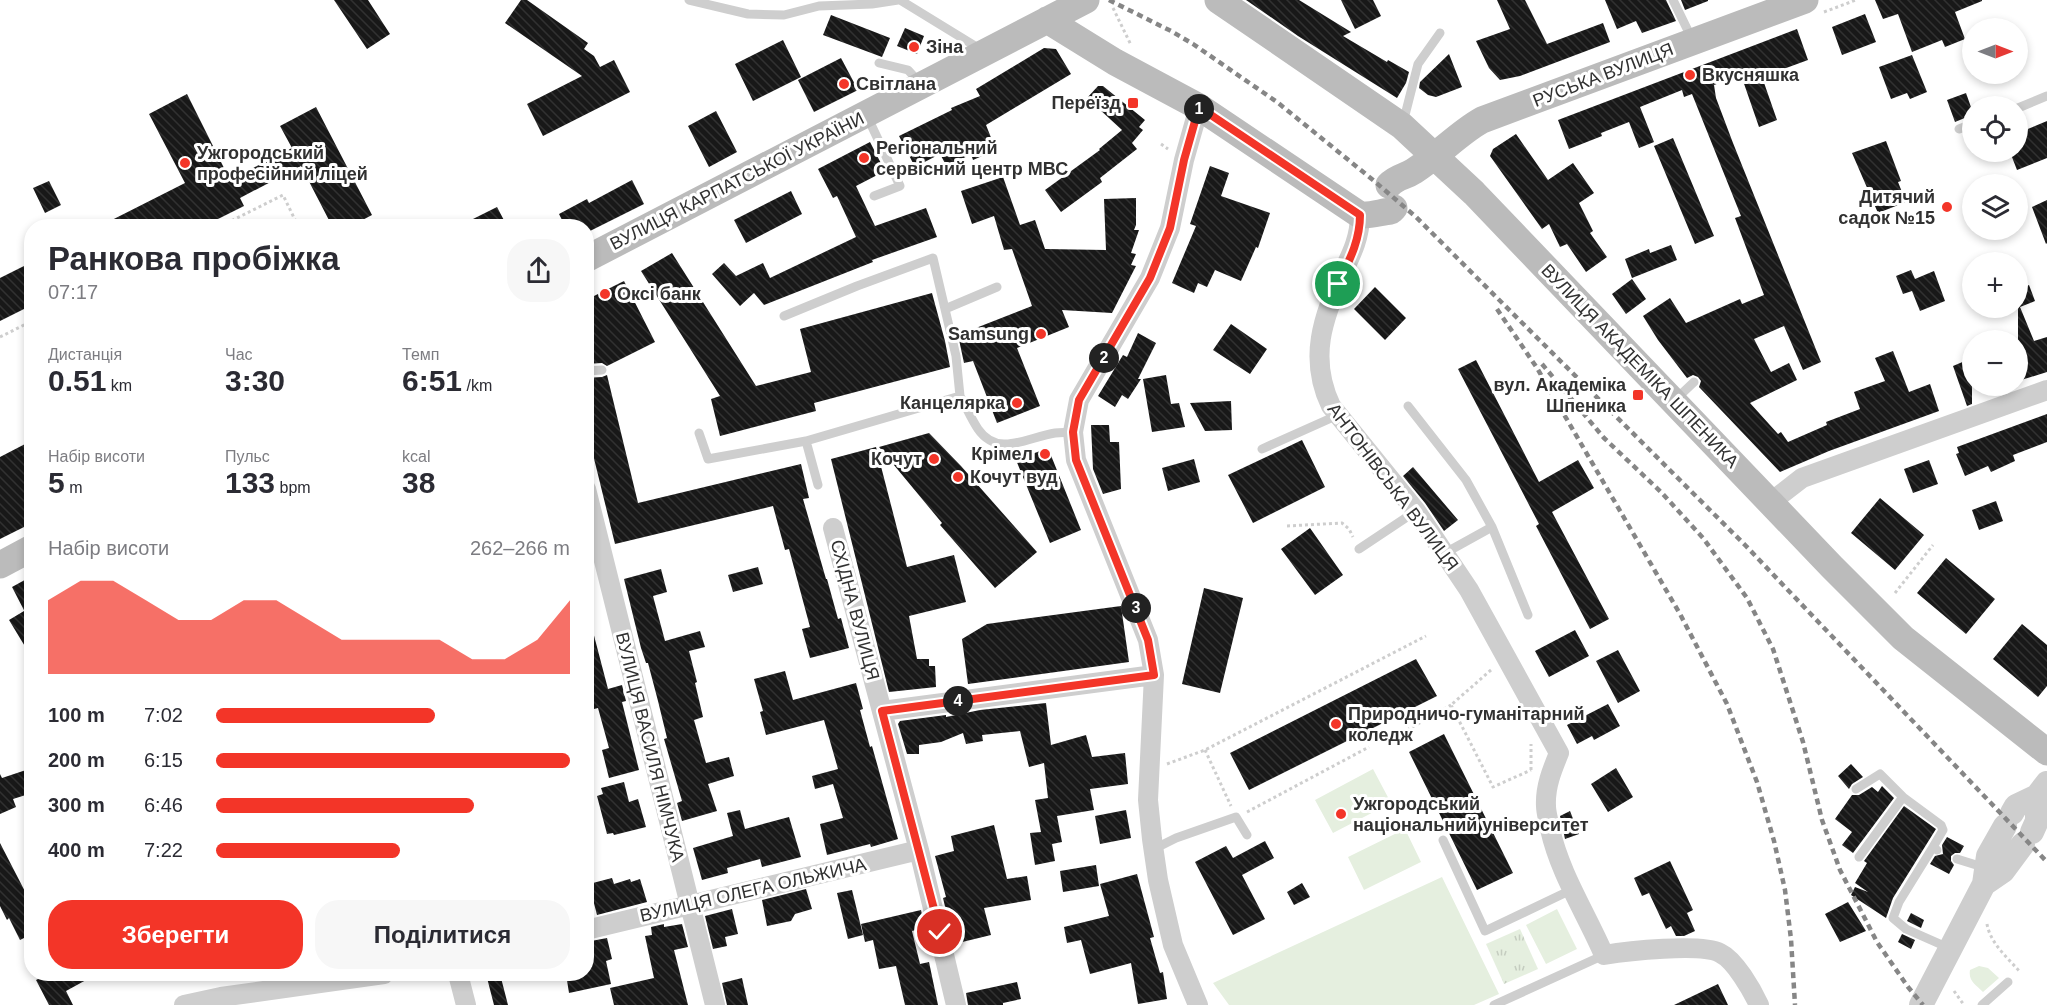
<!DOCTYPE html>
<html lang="uk">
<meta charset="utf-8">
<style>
:root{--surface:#fff;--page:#f7f7f7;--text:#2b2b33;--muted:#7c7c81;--accent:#f33528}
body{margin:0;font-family:Arial,sans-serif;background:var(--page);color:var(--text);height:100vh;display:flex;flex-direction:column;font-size:22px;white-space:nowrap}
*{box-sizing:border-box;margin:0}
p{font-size:20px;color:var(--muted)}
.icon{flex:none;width:33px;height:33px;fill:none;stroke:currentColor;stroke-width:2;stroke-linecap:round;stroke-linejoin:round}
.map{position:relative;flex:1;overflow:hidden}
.details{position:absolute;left:24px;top:219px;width:570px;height:762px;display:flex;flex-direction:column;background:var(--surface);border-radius:24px;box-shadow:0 3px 9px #0003}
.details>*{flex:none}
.needle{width:39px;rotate:90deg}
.controls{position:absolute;left:1962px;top:18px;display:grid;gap:12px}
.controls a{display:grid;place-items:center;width:66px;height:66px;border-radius:50%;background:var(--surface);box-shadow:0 3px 9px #0003;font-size:30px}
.pin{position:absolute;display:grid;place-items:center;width:51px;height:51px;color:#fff;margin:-26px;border:3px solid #fff;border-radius:50%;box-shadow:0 2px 6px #0007}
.km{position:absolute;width:30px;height:30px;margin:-15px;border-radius:50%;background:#222;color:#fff;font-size:16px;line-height:30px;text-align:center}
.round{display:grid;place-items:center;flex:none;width:63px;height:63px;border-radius:24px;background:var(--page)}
.summary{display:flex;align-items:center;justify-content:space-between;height:102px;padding:0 24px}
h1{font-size:33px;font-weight:700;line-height:45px}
.metrics{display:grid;grid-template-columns:repeat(3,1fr);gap:9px;height:102px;padding:6px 24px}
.metrics div{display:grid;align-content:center}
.metrics b{font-size:30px;font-weight:700}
.metrics small{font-size:16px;font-weight:400}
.metrics p{font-size:16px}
.chart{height:168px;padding:12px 24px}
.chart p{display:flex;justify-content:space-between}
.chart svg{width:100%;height:108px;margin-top:6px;fill:var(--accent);opacity:.7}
.primary-button{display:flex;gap:12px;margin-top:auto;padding:12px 24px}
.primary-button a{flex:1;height:69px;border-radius:24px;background:var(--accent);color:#fff;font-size:24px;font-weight:700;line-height:69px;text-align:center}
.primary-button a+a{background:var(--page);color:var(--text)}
ul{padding:0 24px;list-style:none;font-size:20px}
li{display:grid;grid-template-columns:96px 72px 1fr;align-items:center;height:45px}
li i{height:15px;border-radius:8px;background:var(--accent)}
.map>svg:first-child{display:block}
</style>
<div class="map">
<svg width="2047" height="1005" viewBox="0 0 2047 1005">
<defs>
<pattern id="park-tufts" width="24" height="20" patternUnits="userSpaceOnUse" patternTransform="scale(1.5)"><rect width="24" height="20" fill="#e5efdf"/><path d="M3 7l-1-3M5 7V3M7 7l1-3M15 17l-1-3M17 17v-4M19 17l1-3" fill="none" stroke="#c5cdc0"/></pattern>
<pattern id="building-back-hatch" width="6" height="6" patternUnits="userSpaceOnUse" patternTransform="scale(1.5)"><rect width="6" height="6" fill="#181818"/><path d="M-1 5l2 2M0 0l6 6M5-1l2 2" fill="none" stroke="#313131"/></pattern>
</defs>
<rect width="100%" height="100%" fill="#fff"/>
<path fill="#e5efdf" d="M1373,769l18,34 -58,30 -18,-33z
M1405,829l16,33 -57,28 -16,-33z
M1442,877l57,117 -25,11h-245l-16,-22z
M1557,909l20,40 -31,15 -20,-39z
M1979,966l9,2 11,10 -16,14c-7,-7 -15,-11 -13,-22z"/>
<path fill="url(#park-tufts)" d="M1520,929l18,40 -34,15 -18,-40z"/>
<path fill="url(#building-back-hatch)" d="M334,0h34l22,34 -23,15z
M521,0h6l61,43 -4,6 10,7 6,11 14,-7 16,32 -87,44 -16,-32 55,-28 -77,-53z
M1246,0h53l52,32 -8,4 44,26 1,-2 21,12 -3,11 -9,15 -99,-62z
M1341,0h32l8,16 -26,13z
M1497,0h28l22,44 56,-21 7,19 -90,34 -20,4 -11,-12 -13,-27 34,-12z
M1605,0h61l10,21 -34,12 -6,-12 -19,8z
M1681,0h27v1l-23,9z
M1875,0h107v1l-27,11 10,27 -20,8 -3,-7 -30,12 -14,-38 -15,5z
M1865,14l11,28 -34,13 -10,-28z
M831,15l59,23 -8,19 -59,-22z
M905,28l19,8 -7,18 -20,-8z
M1797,29l11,31 -46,17 15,43 -18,7 -18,-52 -27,10 2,13 17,45 88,219 -18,8 -19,-44 -30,13 17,33 18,-9 8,17 -47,23 28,31 3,-2 7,10 39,-17 -1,-3 34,-13 -6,-17 31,-11 -10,-23 18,-7 16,41 21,-8 9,27 -110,40 -49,21 -81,-85 2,-6 -3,-4 -5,-2 -6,3 -29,-38 -15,-24 27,-18 16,25 54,-24 2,5 22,-9 -29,-77 6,-2 -49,-122 -8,3 -2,-7 -42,17 14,35 -15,6 -10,-26 -28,11 1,3 -33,13 -11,-29z
M783,40l18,37 -48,24 -18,-37z
M1044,48l12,1 15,25 -85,51 10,25 -23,10 -2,-6 -24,13 -7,-13 -25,13 -16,-31 53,-26 -1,-2 29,-12 -4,-7z
M1449,54l13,33 -26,10 -8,-2 -9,-7 1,-6z
M1912,55l15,37 -17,7 -3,-6 -16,6 -12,-32z
M841,58l17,32 -44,22 -16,-32z
M1098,86h5l42,34 -6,7 4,3 -11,13 5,6 -37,29 2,4 -41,30 -16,-22 55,-40 -1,-1 23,-19 -35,-32z
M1966,93l6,17v5l-17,7 -8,-22z
M187,94l43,86 62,-32 -12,-22 36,-19 56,108 -21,11h-19l-31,-60 -61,32 4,8 -40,20h-104l85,-43 -36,-69z
M716,111l21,41 -28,15 -21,-41z
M2047,121v37l-30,12 -7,-18h8v-19z
M1516,134l32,46 25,-17 21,30 -15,10 14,28 -3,2 17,24 -21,15 -19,-28 -7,3 -11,-23 -7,5 -52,-73 3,-7z
M1673,138l41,98 -19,8 -41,-98z
M1886,141l15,40 -3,1 8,20 -28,11 -26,-60z
M870,142l15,29 -29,15 19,40 51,-18 11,29 -65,23 1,2 -109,43 -10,-12 -14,13 -28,-32 12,-11 12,13 27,-13 7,15 86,-41 -19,-41 -4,2 -15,-29z
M1210,166l19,7 -8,23 49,17 -12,35 -2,-1 -15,34 -26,-11 -8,17 -9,-4 -4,10 -22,-10 24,-57 -6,-2z
M1003,177l17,48 15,-5 10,29 61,1 -2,-51 32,-1v27l-2,5h5l-8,23 5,1 -5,11 5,1 -24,47 -50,-3 7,17 -52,21 23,58 -43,17 -24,-62 -9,2 -6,-28 74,-29 -20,-57 -8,1 -10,-34 -22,8 -11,-33z
M632,180l12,24 -58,29v-7h-21l-6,-12 28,-15 2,4z
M49,181l12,24 -16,8 -12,-25z
M791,191l11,23 -56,29 -12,-23z
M2047,200v43l-1,1 -14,-37z
M497,207l10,19h-48z
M1671,245l6,15 -45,18 -7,-19 24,-10 1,4z
M672,253l84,133 55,-14 -11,-43 132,-36 13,48 5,26 -136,36 2,8 -96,25 -9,-37 9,-3 -79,-125z
M32,262v43l-32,16v-43z
M1911,270l4,9 19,-8 11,30 -25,10 -8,-20 -9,3 -7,-18z
M1632,279l14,20 -20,15 -14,-20z
M624,281l31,61 -48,24 -5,-3 -16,1v-64z
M2029,285l6,16 -15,6 14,34 13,-4v35l-29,9v-91z
M1375,287l31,31 -21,22 -31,-31z
M1231,324l36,25 -17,25 -37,-24z
M1138,333l18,10 -18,36h3l-13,20 -6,-4 -7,12 -17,-11 25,-41 4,2z
M1972,358v46l-5,2 -14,-40z
M1476,360l63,122 39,-22 16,28 -42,24 57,107 -19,10 -54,-103 3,-2 -81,-155z
M607,375l31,128 163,-39 8,34 -6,1 23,80h1l11,40 3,-1 8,30 -39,10 -8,-29 8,-2 -21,-78 -4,1 -12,-44 -158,38 -29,-118v-48l16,-1z
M1166,375l5,29 8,-1 6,24 -33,5 -9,-53z
M1231,401l1,29 -27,1 -15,-28z
M2047,414v28l-34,13 2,6 -24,11 -3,-6 -23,10 -9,-22 3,-1 -2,-6z
M1091,425h18l1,17h9l2,47 -18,5 -10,-25z
M929,433l32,33 76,86 -42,36 -55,-63 2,-2 -63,-76z
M1302,440l23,47 -72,36 -25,-48z
M27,443l5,9v71l-32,16v-82z
M876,447l31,120 47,-12 12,47 -57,14 8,43h12v7h6l1,21 -47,5 -58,-233z
M1048,448l33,82 -31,13 -34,-83z
M1194,459l6,23 -32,9 -6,-23z
M1929,460l9,24 -25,9 -9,-24z
M1413,467l45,53 -14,11 -19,-28 -22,-27z
M1880,498l44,37 -29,35 -44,-37z
M1996,501l7,20 -24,9 -7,-20z
M1310,528l33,47 -28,20 -34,-46z
M1946,558l49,41 -29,35 -49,-41z
M758,567l5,17 -30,8 -5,-17z
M661,569l6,23 -14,4 12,45 35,-10 5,16 -16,4 8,31 -2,1 8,34 -9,3 12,43 23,-6 5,19 -26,8 9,27 -35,10 -5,-18 5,-2 -18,-62 3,-1 -9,-37 -10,-38h-2l-5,-15 -17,-69z
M32,576v82l-23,-38 15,-9 4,7 -16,-31z
M1204,588l39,10 -23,95 -38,-9z
M1121,606l8,56 -161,22 -6,-45 25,-15z
M586,624h5l17,65 14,-4 4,16 -4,1 17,68 -30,8 -7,-28 7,-2 -11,-40 -12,3z
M2022,624l25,21v41l-9,11 -45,-38z
M1575,630l14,26 -40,21 -14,-26z
M1618,650l22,41 -22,12 -22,-42z
M1416,659l21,37 -188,94 -19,-37z
M785,671l8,29 63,-17 7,26 -3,1 10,37 2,-1 26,93 -27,8 -1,-3 -43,11 -7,-31 23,-6 -10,-34 -18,5 -3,-13 26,-7 -14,-49 -58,15 -6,-23 3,-1 -9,-32z
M1046,703l5,42 35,-10 6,22 33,-4 3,31 -38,5 4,21 -37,6 5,26 -10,2 3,17 -20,4 -5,-32 11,-1 -6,-32 13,-2 -4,-35 -15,4 -9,-36 -38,4 1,6 -17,3 -3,-11 -22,9 -22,3v9h-12l-9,-30 2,-3 46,-6v2l34,-7z
M1608,704l12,22 -26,14 -2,-4 -15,8 -10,-19z
M1444,734l69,139 -36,17 -68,-138z
M1851,764l12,13 -11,7 -3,5 -11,-13z
M32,768v25l-19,6 3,8 -16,7v-40l2,4z
M1616,768l17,29 -25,15 -17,-28z
M624,782l5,20 9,-3 8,28 -32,8 -1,-2 -6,1 -10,-38 6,-2 -2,-6z
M1882,786l12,12 -41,55 -11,-8 10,-13 -17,-13 17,-24h7l13,-8 6,5z
M1904,806l32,23 -43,69 -7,20 -35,-23 4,-8 13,5 -13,-9 12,-20 -3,-2z
M740,810l5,19 44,-12 12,40 -39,10 -2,-8 -33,9 1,5 -26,7 -9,-32 40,-12 -6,-23z
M1126,810l5,28 -31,6 -5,-28z
M1570,811l9,23 -14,5 -5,-23z
M994,825l13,54 20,-3 4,24 -47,8 7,27 -37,9 -11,-46 3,-1 -11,-41 19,-5 -3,-15z
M1947,837l17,9 -4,7h-5l-4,3v5l3,4 -5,9 -19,-10 5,-8 8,-2 -1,-9z
M1265,841l9,17 -32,17 23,44 -32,16 -38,-73 31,-16 7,12z
M0,843l32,62v29l-12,6 -11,-22 -2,2 -7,-14z
M1670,861l23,49 -6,3 8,18 -11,5h-8l-5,-10 -5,3 -17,-36 -7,3 -8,-18z
M1096,865l3,21 -36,6 -3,-21z
M1137,874l17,63 -4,1 10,35 3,-1 4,27 -29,5 -7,-41 -41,11 -9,-34 -14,3 -3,-16 45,-11 -9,-32z
M612,878l2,6 16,-5 1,3 9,-3 7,23 -50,13 -8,-31z
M1302,883l8,14 -16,8 -7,-13z
M806,889l6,20 -17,5 -4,7 -24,5 -5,-26z
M852,890l11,45 -15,4 -11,-46z
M1848,902l18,29 -26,11 -15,-28z
M732,909l6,25 -13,3 2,9 -14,3 -8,-33z
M921,910l4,18 -13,3 8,33 9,-2 9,43h-33l-9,-39 -17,3 -6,-29 -8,2 -4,-18z
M1911,913l13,7 -3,8 -14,-7z
M664,924v3l18,-3 6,23 -14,3 14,55h-74l-4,-17 44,-10 -9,-42 7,-1 -1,-8z
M1902,934l13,6 -4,9 -13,-7z
M607,938l5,21 -6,2 5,23 -42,9 -3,-19h20v-32z
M48,974h49l-31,17 7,14h-24l-13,-25z
M486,974h14l8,31h-14z
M742,978l6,27h-21l-5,-22z
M1017,982l4,17 -18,4v2h-35l-2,-12z
M1718,984l10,21h-54z"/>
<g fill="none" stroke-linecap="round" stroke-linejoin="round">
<path stroke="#cecece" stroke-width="3" stroke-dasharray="3 3" stroke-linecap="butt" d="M1113,8l18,37
M1824,12l32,-12
M1161,144l7,5
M221,226l62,-31 15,31
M0,337l32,-16
M1287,526l55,-3 7,6 4,8
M1895,593l38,-48
M1491,670l-40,35 42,82 38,-17
M1407,730l44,-25
M1205,750l26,56
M1167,764l38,-14 221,-114
M1531,770v-26
M1247,812l122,-65
M1987,924c3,19 21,34 33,48
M1954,991l10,14"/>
<path stroke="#cecece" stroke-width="9" d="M689,0l59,14 36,1 35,-9 53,-2 26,-4
M900,0l80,49
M1673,0l19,39
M879,63l29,7 11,12
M2018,108l29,-12
M867,116l33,70 -26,10
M1403,123l15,-59 22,-31
M1959,129l13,-5
M945,309l52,-22
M784,316l73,-30 76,-28 23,98 4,40
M586,371l16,-1
M1676,399l18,-17
M1408,406l58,74 26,47
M699,433l9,26 98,-18 154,-45c6,10 11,23 18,33 20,29 50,8 77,4 6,-1 12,0 18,-1
M806,441l12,44
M1262,449l76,-34
M1359,549l57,-38
M1445,553l47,-26 36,88
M1856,789l24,-15 23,23
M1443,840l42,91 86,-41
M1933,847l-34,55 -6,16 13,11 43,19
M1154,849l22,-11 60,-21 11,18
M1859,857l44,-60 38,28 2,5 -10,17 4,3
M1957,859l29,9
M1494,1005l110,-50
M1982,1005l26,-23"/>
<path stroke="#cecece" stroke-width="20" d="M1360,215c0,22 -8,38 -17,57 -20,46 -35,86 -12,134l85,105 53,79 90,163c-7,17 -14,34 -13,53 0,7 3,16 4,23 10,45 36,84 54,126 23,-4 97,-12 116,-2 15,7 32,37 39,52
M586,489l129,516
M1771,502l31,-24 245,-88
M833,528l86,322 37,155
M882,711l272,-36
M586,930l333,-80
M458,974l8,31
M184,1005l37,-8 163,-23
M1198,1005l-25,-60 -15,-65 -6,-41 -4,-39 6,-125 -6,-35 -72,-180 -3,-28 6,-32 71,-122 20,-50 14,-68 15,-53"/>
<path stroke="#cecece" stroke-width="24" d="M2012,813l4,-7 21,-10 10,-13
M2032,832l5,-11v-25
M1984,884l19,-13 20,-27
M1921,1005l63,-121 4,-28 17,-30"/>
<path stroke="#bbb" stroke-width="27" d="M1218,0l184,126 72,67 358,374 71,71 144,114
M1047,20l68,42 84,45 161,108c11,1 21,-3 31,-4l3,-3
M1389,185c7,-8 16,-8 25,-14 24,-15 43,-37 68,-51l323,-120
M586,259l500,-259
M0,565l32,-17"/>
<path stroke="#868686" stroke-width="4.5" stroke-dasharray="6 4.5" stroke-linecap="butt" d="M1109,0l62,31 22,13 84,58 96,78 43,37 330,329 301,316
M1497,309l40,59 143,246 47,90 30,78 17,59 11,49 6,49 4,66
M1542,364l62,74 57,54 42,46 44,60 26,51 30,93 19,78 18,50 37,72 31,45 15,18"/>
</g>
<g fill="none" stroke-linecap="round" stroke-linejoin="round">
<g stroke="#fff" stroke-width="12">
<path id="route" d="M940,932l-58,-221 272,-36 -6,-35 -72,-180 -3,-28 6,-32 71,-122 20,-50 14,-68 15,-53 161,108c0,26 -11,46 -22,69"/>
</g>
<use href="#route" stroke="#f33528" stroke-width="8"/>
</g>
<g fill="#f33528" stroke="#fff" stroke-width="2">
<circle cx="914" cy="47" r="6"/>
<circle cx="1690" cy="75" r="6"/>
<circle cx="844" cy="84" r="6"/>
<rect x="1127" y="97" width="12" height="12" rx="3"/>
<circle cx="864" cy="158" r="6"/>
<circle cx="185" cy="163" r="6"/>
<circle cx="1947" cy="207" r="6"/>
<circle cx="605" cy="294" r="6"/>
<circle cx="1041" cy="334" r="6"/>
<rect x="1632" y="389" width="12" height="12" rx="3"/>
<circle cx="1017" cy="403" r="6"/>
<circle cx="1045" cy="454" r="6"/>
<circle cx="934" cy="459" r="6"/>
<circle cx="958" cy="477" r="6"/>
<circle cx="1336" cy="724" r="6"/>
<circle cx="1341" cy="814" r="6"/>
</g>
<g text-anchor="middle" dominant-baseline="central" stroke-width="6" stroke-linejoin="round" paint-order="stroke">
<g font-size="18" font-weight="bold" fill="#313131" stroke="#fff" text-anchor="start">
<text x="926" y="47">Зіна</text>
<text x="1702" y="75">Вкусняшка</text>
<text x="856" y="84">Світлана</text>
<text x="1121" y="103" text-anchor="end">Переїзд</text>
<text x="876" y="148">Регіональний<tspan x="876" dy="21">сервісний центр МВС</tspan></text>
<text x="197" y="153">Ужгородський<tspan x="197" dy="21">професійний ліцей</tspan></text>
<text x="1935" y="197" text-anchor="end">Дитячий<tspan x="1935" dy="21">садок №15</tspan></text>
<text x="617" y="294">Оксі банк</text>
<text x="1029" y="334" text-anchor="end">Samsung</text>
<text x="1626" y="385" text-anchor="end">вул. Академіка<tspan x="1626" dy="21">Шпеника</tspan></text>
<text x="1005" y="403" text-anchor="end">Канцелярка</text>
<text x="1033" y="454" text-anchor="end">Крімел</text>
<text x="922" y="459" text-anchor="end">Кочут</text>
<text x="970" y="477">Кочут вуд</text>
<text x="1348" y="714">Природничо-гуманітарний<tspan x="1348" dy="21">коледж</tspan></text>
<text x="1353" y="804">Ужгородський<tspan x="1353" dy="21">національний університет</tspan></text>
</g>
<g font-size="18" fill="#313131" stroke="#fff">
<text transform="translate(1603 75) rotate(-21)">РУСЬКА ВУЛИЦЯ</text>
<text transform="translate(737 181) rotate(-27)">ВУЛИЦЯ КАРПАТСЬКОЇ УКРАЇНИ</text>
<text transform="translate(1640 366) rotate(46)">ВУЛИЦЯ АКАДЕМІКА ШПЕНИКА</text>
<text transform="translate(1393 487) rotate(53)">АНТОНІВСЬКА ВУЛИЦЯ</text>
<text transform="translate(855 610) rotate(75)">СХІДНА ВУЛИЦЯ</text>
<text transform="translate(650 747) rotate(76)">ВУЛИЦЯ ВАСИЛЯ НІМЧУКА</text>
<text transform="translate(753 890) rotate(-13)">ВУЛИЦЯ ОЛЕГА ОЛЬЖИЧА</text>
</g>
</g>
</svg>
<div class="controls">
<a><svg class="needle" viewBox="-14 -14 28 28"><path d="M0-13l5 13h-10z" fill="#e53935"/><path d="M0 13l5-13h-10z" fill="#7c7c81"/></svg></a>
<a><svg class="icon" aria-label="locate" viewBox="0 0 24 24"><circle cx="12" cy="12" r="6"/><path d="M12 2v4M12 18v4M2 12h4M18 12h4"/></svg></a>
<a><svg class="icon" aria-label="layers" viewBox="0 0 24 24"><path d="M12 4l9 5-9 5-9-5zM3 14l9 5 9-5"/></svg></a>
<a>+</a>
<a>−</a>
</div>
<div class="pin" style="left:1338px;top:284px;background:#1e9e55"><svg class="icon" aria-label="arrive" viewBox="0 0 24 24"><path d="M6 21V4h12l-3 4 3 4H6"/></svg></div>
<div class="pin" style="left:940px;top:932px;background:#d93025"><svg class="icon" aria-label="check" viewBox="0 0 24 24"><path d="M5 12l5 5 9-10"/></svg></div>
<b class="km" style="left:1199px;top:109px">1</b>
<b class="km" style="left:1104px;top:358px">2</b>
<b class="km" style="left:1136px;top:608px">3</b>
<b class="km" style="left:958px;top:701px">4</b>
<section class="details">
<div class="summary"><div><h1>Ранкова пробіжка</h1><p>07:17</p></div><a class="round"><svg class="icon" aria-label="share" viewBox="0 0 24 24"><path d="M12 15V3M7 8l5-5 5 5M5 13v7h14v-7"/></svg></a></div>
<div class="metrics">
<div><p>Дистанція</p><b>0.51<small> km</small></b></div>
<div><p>Час</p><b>3:30</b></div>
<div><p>Темп</p><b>6:51<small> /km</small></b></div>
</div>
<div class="metrics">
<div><p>Набір висоти</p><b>5<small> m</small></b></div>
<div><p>Пульс</p><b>133<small> bpm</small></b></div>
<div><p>kcal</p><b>38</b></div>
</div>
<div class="chart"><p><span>Набір висоти</span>262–266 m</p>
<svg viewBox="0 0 160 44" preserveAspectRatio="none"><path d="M0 44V14L10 6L20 6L30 14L40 22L50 22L60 14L70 14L80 22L90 30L100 30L110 30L120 30L130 38L140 38L150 30L160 14V44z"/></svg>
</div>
<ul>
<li><b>100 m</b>7:02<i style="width:62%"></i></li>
<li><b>200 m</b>6:15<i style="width:100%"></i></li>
<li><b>300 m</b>6:46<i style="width:73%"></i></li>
<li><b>400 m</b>7:22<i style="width:52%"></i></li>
</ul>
<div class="primary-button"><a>Зберегти</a><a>Поділитися</a></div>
</section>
</div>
